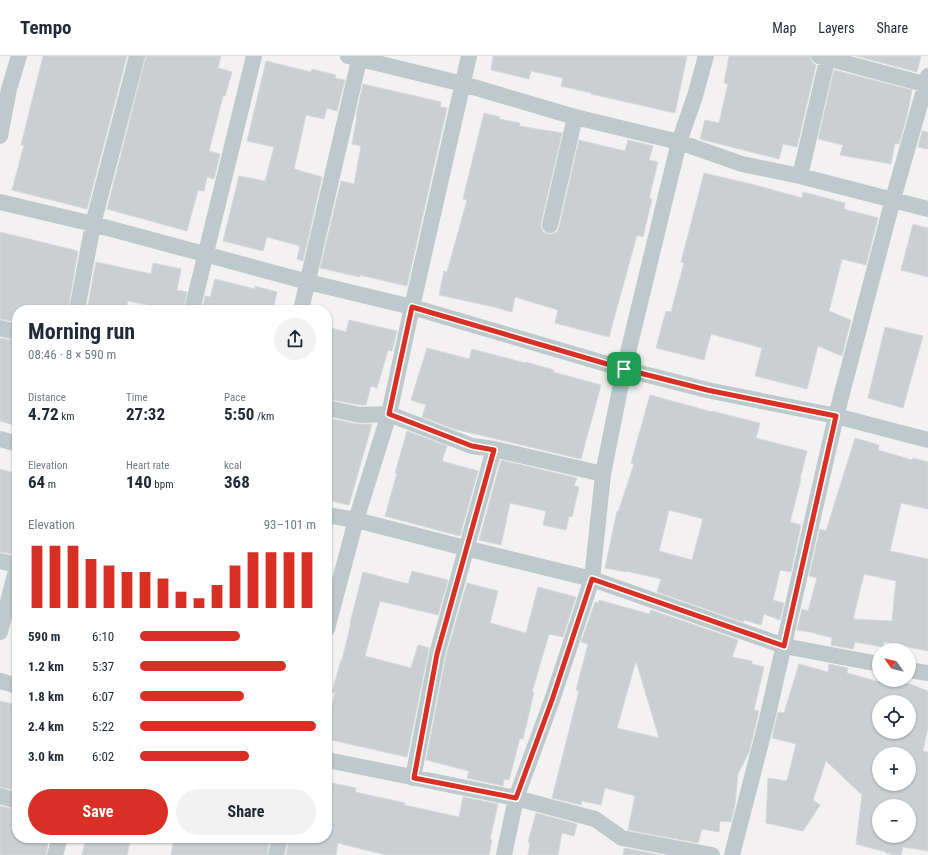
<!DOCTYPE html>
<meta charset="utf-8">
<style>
:root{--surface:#fff;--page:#f2f2f3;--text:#1f2937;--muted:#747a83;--line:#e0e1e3;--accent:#d93025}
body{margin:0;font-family:"Roboto Condensed",sans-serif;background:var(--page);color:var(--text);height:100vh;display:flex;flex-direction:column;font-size:15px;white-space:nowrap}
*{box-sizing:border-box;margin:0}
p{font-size:13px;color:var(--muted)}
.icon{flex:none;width:22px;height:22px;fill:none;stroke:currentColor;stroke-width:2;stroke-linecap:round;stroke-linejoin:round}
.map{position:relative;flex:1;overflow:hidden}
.side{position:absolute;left:12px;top:249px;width:320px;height:538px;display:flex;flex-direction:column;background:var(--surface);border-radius:16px;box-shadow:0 1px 3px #0004}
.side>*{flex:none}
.needle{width:26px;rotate:304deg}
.controls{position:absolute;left:872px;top:587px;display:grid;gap:8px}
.controls a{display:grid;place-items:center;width:44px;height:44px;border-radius:50%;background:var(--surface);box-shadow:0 1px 3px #0004;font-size:20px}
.pin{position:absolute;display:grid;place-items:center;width:34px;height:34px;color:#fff;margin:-17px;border-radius:8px;box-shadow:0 2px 6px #0006}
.round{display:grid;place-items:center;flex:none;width:42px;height:42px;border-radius:21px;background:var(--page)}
.summary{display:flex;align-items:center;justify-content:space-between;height:68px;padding:0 16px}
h1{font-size:22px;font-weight:700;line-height:30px}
.figures{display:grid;grid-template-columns:repeat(3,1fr);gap:6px;height:68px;padding:4px 16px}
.figures div{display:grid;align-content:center}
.figures b{font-size:17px;font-weight:700}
.figures small{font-size:11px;font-weight:400}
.figures p{font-size:11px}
.chart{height:112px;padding:8px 16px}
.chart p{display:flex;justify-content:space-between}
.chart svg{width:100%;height:72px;margin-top:4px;stroke:var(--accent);stroke-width:6}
.button{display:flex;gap:8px;margin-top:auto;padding:8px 16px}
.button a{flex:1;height:46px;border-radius:24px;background:var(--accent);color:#fff;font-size:16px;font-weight:700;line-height:46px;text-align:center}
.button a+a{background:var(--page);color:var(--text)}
ul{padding:0 16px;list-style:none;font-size:13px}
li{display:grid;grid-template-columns:64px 48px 1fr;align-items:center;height:30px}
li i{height:10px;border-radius:5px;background:var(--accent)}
header{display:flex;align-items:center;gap:24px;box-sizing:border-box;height:56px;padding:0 20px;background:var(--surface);border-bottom:1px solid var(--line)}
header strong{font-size:19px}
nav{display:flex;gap:22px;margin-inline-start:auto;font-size:14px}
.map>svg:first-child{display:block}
</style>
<header>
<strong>Tempo</strong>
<nav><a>Map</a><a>Layers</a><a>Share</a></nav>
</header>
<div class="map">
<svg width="928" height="799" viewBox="0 0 928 799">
<rect width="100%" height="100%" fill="#f3f1f1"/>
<path fill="#cbcfd2" stroke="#d6d9db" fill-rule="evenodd" d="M43,0h84l-40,153 -75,-19 12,-45h-3z
M146,0h75l-3,12 14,4 -7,24h-2l-14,55 11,3 -6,25 -7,-2 -3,14 -6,-1 -11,41 -80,-22z
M493,0h194l-12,57 -84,-19v-1l-30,-7 2,-8 -32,-7 -2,8 -38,-9z
M729,0h81l2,6 4,3 -19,82 -14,-3 -4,15 -79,-20 5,-19 14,3 9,-39 -4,-1z
M856,0h65l-4,16z
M266,5l45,11 1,-3 24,6 -1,3 10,2 -8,31 -10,-3 -3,11 -18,-4 -12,54 28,8 -19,84 -6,-2 3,-13 -33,-9 -4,14 -40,-10 16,-65 26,5 9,-34 -27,-6z
M834,14l78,20 -5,26 -8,28 -4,-1 -4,21 -51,-9 3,-10 -25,-6z
M363,28l78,18 -1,5 7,1 -40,178 -47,-11v2l-40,-9 21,-87 13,3 7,-38 -9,-2 5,-28h-1z
M484,57l16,4 -1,2 21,4 -1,3 43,7 -21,90v4l2,5 5,2h4l5,-2 2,-5 20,-87 46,11 3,-11 25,6 -4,14 9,2 -9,36 3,1 -9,38 -6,-2 -28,102 -54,-14 3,-13 -43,-13 -3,15 -22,-6 -51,-11 5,-24 3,1 20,-72 -4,-1z
M922,75l6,1v17l-10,-2z
M704,117l51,12 47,13 1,-6 42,11 -1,6 34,9 -12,47 -24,-6 -13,52 22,9 -9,36 -24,-10 -11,43 -52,-13 7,-28 -51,-14 -7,26 -48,-12 10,-37 5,1 13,-49 -3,-1z
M913,168l15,4v49l-27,-7z
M0,176l78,19 -10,59h-51v12l-17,-3z
M96,206l55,12 2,-11 28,6 -4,21 10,2 -4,18h-10l-45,-9 -3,9h-38z
M215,223l40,10v-3l22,6 -4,18h-71l3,-14 5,1z
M349,264l48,11 -5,20 -4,-1 -11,38 -6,-2 -5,19h-5l-34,-6v-72l19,5z
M885,271l38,9 -20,72 -35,-10z
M0,282l17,3v85l-17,-5z
M427,292l42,11 3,-10 53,14 1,-1 28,8 -1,2 48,13 -20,74 -127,-30 -32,-12 4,-12 -15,-5z
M650,339l62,17v-1l48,12 -4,15 51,13 -7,28h1l-11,43 11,3 -10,47 -11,-2 -7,30 11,3 -4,17 -16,-6 -3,11 -17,-5 -1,2 -86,-30 4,-13 -35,-8v1l-21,-4 12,-57 1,1 16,-48 -3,-1zM669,454l34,9 -11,41 -33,-9z
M327,362l31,6h14l-23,81 -22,-5z
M407,375l40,15 -5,15 36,10 -18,65 -75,-20 12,-43h-2z
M855,382l24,7 -1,5 34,10 1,-2 15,4v47l-27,-6 -11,48 38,8v92l-44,-9 -1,5 -28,-5 -2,7 -22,-4 1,-7 -22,-6 -13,-2 5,-21 6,2 9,-33 -8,-2 11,-47 6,2zM864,518l32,7 -4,40 -39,-2z
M501,404l76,18 -3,8 5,1 -7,30 -3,-1 -3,14 -23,-5 3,-14 -36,-8 -9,42 -22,-5z
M0,413l17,5v52l-5,28 -12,-2z
M412,515l36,9 -10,35 -58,-14 -15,55 46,12 7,-23 11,3 -22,109 -80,-18v-14l8,-32 -3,-1 9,-32h1l9,-37h-1l13,-51 45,12z
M467,527l31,8 -8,32 36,10 12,-46 38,10 -13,40 -14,-3 -17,58h2l-11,47 -3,-1 -11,42 -5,-1 -1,7 -36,-8 2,-7 -43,-11 20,-104z
M599,544l50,14 2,-4 87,30 -6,17 20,4v3l12,3 -10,43 5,1 -10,41 -11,22 -3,31 -4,17 -11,-1 -1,11 -17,-3 -4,14 -70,-13 7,-34 -30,-8 -4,17 -19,-4 -1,4 -29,-7 27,-107 -3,-1 12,-46 -7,-2 14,-40 4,1zM636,605l23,77 -42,-10z
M799,608l29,8 1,-8 19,4 -1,5 40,11 1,-4 19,3 21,8v36l-5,24 5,1v99l-25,-4 -2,8h-6l-9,-2v-1l-30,-8 6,-49 -36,-34 -13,39 7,5 -17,26 -37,-8 2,-45 19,3 9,-37 -24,-6 6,-26 6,1zM879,646h30v30h-30zM879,698h30v30h-30zM879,750h30v30h-30z
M0,645l17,4v86l-17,-4z
M327,726l29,6 -1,4 50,11 -1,2 55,12 4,-20 35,7 -8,35 2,1 -3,15h-103l-48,-12 -2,12h-50l3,-17h38z
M0,750l17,4v28l31,6 -2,11h-46z
M536,757l41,11 -3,12 -12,-3 -4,22h-30l2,-12 -2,-1z
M86,782h45l-4,17h-45z
M174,782h96l-3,17h-96z
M624,792l37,7h-38z"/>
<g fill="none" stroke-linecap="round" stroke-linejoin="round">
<path stroke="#bec9cb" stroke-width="16" d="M348,0l115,28 112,33 104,25 63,22 58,12 128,33
M819,0l109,29
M0,80l9,-47 10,-33
M800,120l28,-120
M0,146l93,22 215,58 104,25 212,62 83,21 129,26 92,24
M550,169l25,-108
M77,254l16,-86 44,-168
M192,254l62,-254
M301,254l59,-254
M0,272l17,4
M327,352l33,7 29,-1 83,32 22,3 109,25
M0,383l17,5
M327,459l29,5 109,28 127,31 192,67 95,18
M0,505l17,4
M327,573l29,-109 33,-106 23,-107 57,-251
M0,576l17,-65
M909,614l19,3
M0,625l17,5
M327,704l189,38 79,21 27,19 90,17
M413,722l24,-124 57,-205
M0,740l17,5
M55,799l5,-17
M276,799l4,-17
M504,799l12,-57 36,-98 40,-121 11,-105 21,-105 55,-227 16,-46 11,-40
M732,799l35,-136 69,-303 57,-217 35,-123"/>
</g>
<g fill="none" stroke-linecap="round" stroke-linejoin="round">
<g stroke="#fff" stroke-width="8">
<path id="route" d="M412,251l212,62 83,21 129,26 -52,230 -192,-67 -40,121 -36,98 -102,-20 23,-124 57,-204 -22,-4 -83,-32z"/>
</g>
<use href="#route" stroke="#d93025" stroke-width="5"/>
</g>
</svg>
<div class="controls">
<a><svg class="needle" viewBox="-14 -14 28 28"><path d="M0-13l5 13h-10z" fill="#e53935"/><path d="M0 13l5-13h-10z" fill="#747a83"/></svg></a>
<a><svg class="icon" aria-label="locate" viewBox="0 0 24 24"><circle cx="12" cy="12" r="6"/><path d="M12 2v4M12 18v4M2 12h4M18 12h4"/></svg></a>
<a>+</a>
<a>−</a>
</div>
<div class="pin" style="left:624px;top:313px;background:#1e9e55"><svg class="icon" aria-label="arrive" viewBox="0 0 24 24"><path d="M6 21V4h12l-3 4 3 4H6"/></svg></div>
<section class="side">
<div class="summary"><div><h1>Morning run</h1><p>08:46 · 8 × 590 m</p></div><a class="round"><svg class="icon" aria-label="share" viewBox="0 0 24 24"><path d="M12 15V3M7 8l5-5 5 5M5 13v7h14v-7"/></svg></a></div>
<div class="figures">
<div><p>Distance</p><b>4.72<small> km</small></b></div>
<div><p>Time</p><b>27:32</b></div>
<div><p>Pace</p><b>5:50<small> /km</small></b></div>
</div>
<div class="figures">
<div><p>Elevation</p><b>64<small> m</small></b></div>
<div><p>Heart rate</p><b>140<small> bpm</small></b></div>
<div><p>kcal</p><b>368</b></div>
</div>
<div class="chart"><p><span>Elevation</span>93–101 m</p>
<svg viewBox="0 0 160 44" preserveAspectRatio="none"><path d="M5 44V6M15 44V6M25 44V6M35 44V14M45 44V18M55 44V22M65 44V22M75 44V26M85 44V34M95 44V38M105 44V30M115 44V18M125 44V10M135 44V10M145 44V10M155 44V10"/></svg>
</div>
<ul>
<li><b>590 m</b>6:10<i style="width:57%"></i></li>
<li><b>1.2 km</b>5:37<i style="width:83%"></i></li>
<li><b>1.8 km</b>6:07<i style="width:59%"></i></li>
<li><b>2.4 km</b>5:22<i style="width:100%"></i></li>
<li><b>3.0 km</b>6:02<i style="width:62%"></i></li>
</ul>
<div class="button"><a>Save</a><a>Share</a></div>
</section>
</div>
